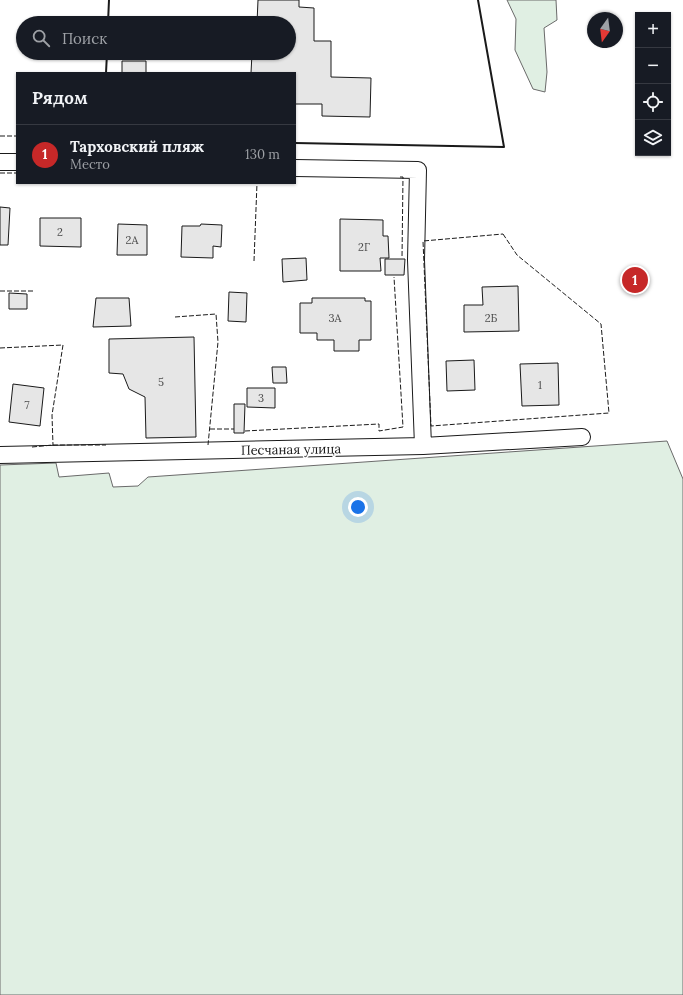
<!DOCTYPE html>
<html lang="ru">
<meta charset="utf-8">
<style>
body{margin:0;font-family:Lora,serif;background:#242831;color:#f1f3f6}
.controls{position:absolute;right:12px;top:12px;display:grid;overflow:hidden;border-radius:0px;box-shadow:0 1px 3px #0004}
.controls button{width:36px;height:36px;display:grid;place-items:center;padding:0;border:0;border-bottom:1px solid #363941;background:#171b24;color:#f1f3f6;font:20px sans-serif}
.compass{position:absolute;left:587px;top:12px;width:36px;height:36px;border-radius:50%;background:#171b24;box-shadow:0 1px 3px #0004;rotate:194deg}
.you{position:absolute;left:358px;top:507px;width:14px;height:14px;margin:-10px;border:3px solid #fff;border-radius:50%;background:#1a73e8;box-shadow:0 0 0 6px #1a73e833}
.badge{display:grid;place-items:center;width:26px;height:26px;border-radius:50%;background:#c62828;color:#fff;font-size:13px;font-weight:700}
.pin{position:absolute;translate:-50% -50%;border:2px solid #fff;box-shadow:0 1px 4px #0006}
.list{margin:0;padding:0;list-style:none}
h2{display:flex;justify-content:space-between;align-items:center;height:52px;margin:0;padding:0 16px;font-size:17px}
h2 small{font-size:13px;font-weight:400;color:#9ea1a6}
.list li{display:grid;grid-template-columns:26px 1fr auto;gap:12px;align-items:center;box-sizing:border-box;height:60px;padding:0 16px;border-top:1px solid #363941}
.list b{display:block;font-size:15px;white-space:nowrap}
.list p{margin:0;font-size:13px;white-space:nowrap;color:#9ea1a6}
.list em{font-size:13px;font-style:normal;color:#9ea1a6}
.icon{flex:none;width:22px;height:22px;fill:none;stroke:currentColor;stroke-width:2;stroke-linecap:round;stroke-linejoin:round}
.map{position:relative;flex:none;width:683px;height:995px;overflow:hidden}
.search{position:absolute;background:#171b24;box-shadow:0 1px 3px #0004;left:16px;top:16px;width:280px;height:44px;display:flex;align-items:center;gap:10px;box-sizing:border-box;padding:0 14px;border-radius:22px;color:#9ea1a6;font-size:15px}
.panel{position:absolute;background:#171b24;box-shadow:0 1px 3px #0004;left:16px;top:72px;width:280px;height:112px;border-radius:0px}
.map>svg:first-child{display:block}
</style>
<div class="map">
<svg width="683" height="995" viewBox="0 0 683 995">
<rect width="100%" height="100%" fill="#fff"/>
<!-- green -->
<path fill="#e0efe3" stroke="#6a6a6a" d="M507,0H556L557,20L544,28L547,72L545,92L533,89L515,50L516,19Z
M667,441L683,479V995H0V465L56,463L59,477L109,473L113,487L138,486L148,477Z"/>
<!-- building -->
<path fill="#e6e6e6" stroke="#1a1a1a" d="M258,0H299V7L314,8V41H331V77L371,78L370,117L322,116V104H295V73H251L252,53H289V23H257Z
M122,61H146V73H122Z
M0,207L10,208L8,245H0Z
M40,218H81V247L40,246Z
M340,219L383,220V236H388L389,258H380L381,271H340Z
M118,224L147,225V255H117Z
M201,224L222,225L221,247L213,246V258L181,257L182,226H200Z
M306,258L307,280L283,282L282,259Z
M385,259H405L404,275H385Z
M518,286L519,331L464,332V305H483L482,287Z
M229,292L247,293L246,322L228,321Z
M9,293L27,294V309H9Z
M96,298H129L131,326L93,327Z
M312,298H365V301H371V340H359V351H334V340H317V333H300V303H312Z
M194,337L196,437L146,438L145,397L129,389L123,374L109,373V339Z
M474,360L475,390L447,391L446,361Z
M558,363L559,405L522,406L520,364Z
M272,367H286L287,383H273Z
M13,384L44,388L40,426L9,422Z
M247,388H275V408L247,407Z
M234,404H245L244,433H234Z"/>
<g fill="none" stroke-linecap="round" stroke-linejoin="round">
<defs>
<path id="minor" d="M0,162H17
M295,168L418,170L416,260L423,446
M0,455L423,446L582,437"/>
</defs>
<!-- minor casing -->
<use href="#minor" stroke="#1a1a1a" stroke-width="18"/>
<!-- minor -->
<use href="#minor" stroke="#fff" stroke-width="16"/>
<!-- fence -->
<path stroke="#1a1a1a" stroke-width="1" stroke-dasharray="5 2" stroke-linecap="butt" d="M0,136H17
M0,173H17
M400,177H403L402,258
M503,234L517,255L601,324L609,413L431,426L423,241Z
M254,261L257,183
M0,291H34
M175,317L216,314L218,342L208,445
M0,348L63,345L52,415L53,445
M210,429H234
M245,431L379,424V431L403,427L394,277
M32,447L53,445H106"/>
<!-- wall -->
<path stroke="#1a1a1a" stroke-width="2" d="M108,23L109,0
M106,73L107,53
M295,143L504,147L478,0"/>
</g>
<g text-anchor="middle" stroke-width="3" stroke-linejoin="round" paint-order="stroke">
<!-- number labels -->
<g font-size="11" fill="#4d4d4d">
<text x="60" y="236">2</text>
<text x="132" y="244">2А</text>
<text x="364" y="251">2Г</text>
<text x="335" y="322">3А</text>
<text x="491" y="322">2Б</text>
<text x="161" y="386">5</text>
<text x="540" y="389">1</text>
<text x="261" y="402">3</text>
<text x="27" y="409">7</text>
</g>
<!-- street labels -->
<g font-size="13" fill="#1a1a1a" stroke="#fff">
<text transform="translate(291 449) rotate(-1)" y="5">Песчаная улица</text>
</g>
</g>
</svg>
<div class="controls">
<button>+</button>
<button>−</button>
<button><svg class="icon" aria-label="locate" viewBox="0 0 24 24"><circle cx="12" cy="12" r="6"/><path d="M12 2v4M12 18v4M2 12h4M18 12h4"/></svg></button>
<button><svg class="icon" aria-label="layers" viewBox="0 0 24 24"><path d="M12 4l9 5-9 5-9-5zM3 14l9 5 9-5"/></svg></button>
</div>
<svg class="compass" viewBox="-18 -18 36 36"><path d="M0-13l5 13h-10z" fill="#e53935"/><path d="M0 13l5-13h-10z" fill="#9ea1a6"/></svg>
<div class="you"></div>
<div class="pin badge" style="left:635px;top:280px">1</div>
<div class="search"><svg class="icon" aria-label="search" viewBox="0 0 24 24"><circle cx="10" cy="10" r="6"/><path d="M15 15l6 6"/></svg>Поиск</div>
<section class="panel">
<h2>Рядом<small></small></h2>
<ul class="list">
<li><span class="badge">1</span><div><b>Тарховский пляж</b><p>Место</p></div><em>130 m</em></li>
</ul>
</section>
</div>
